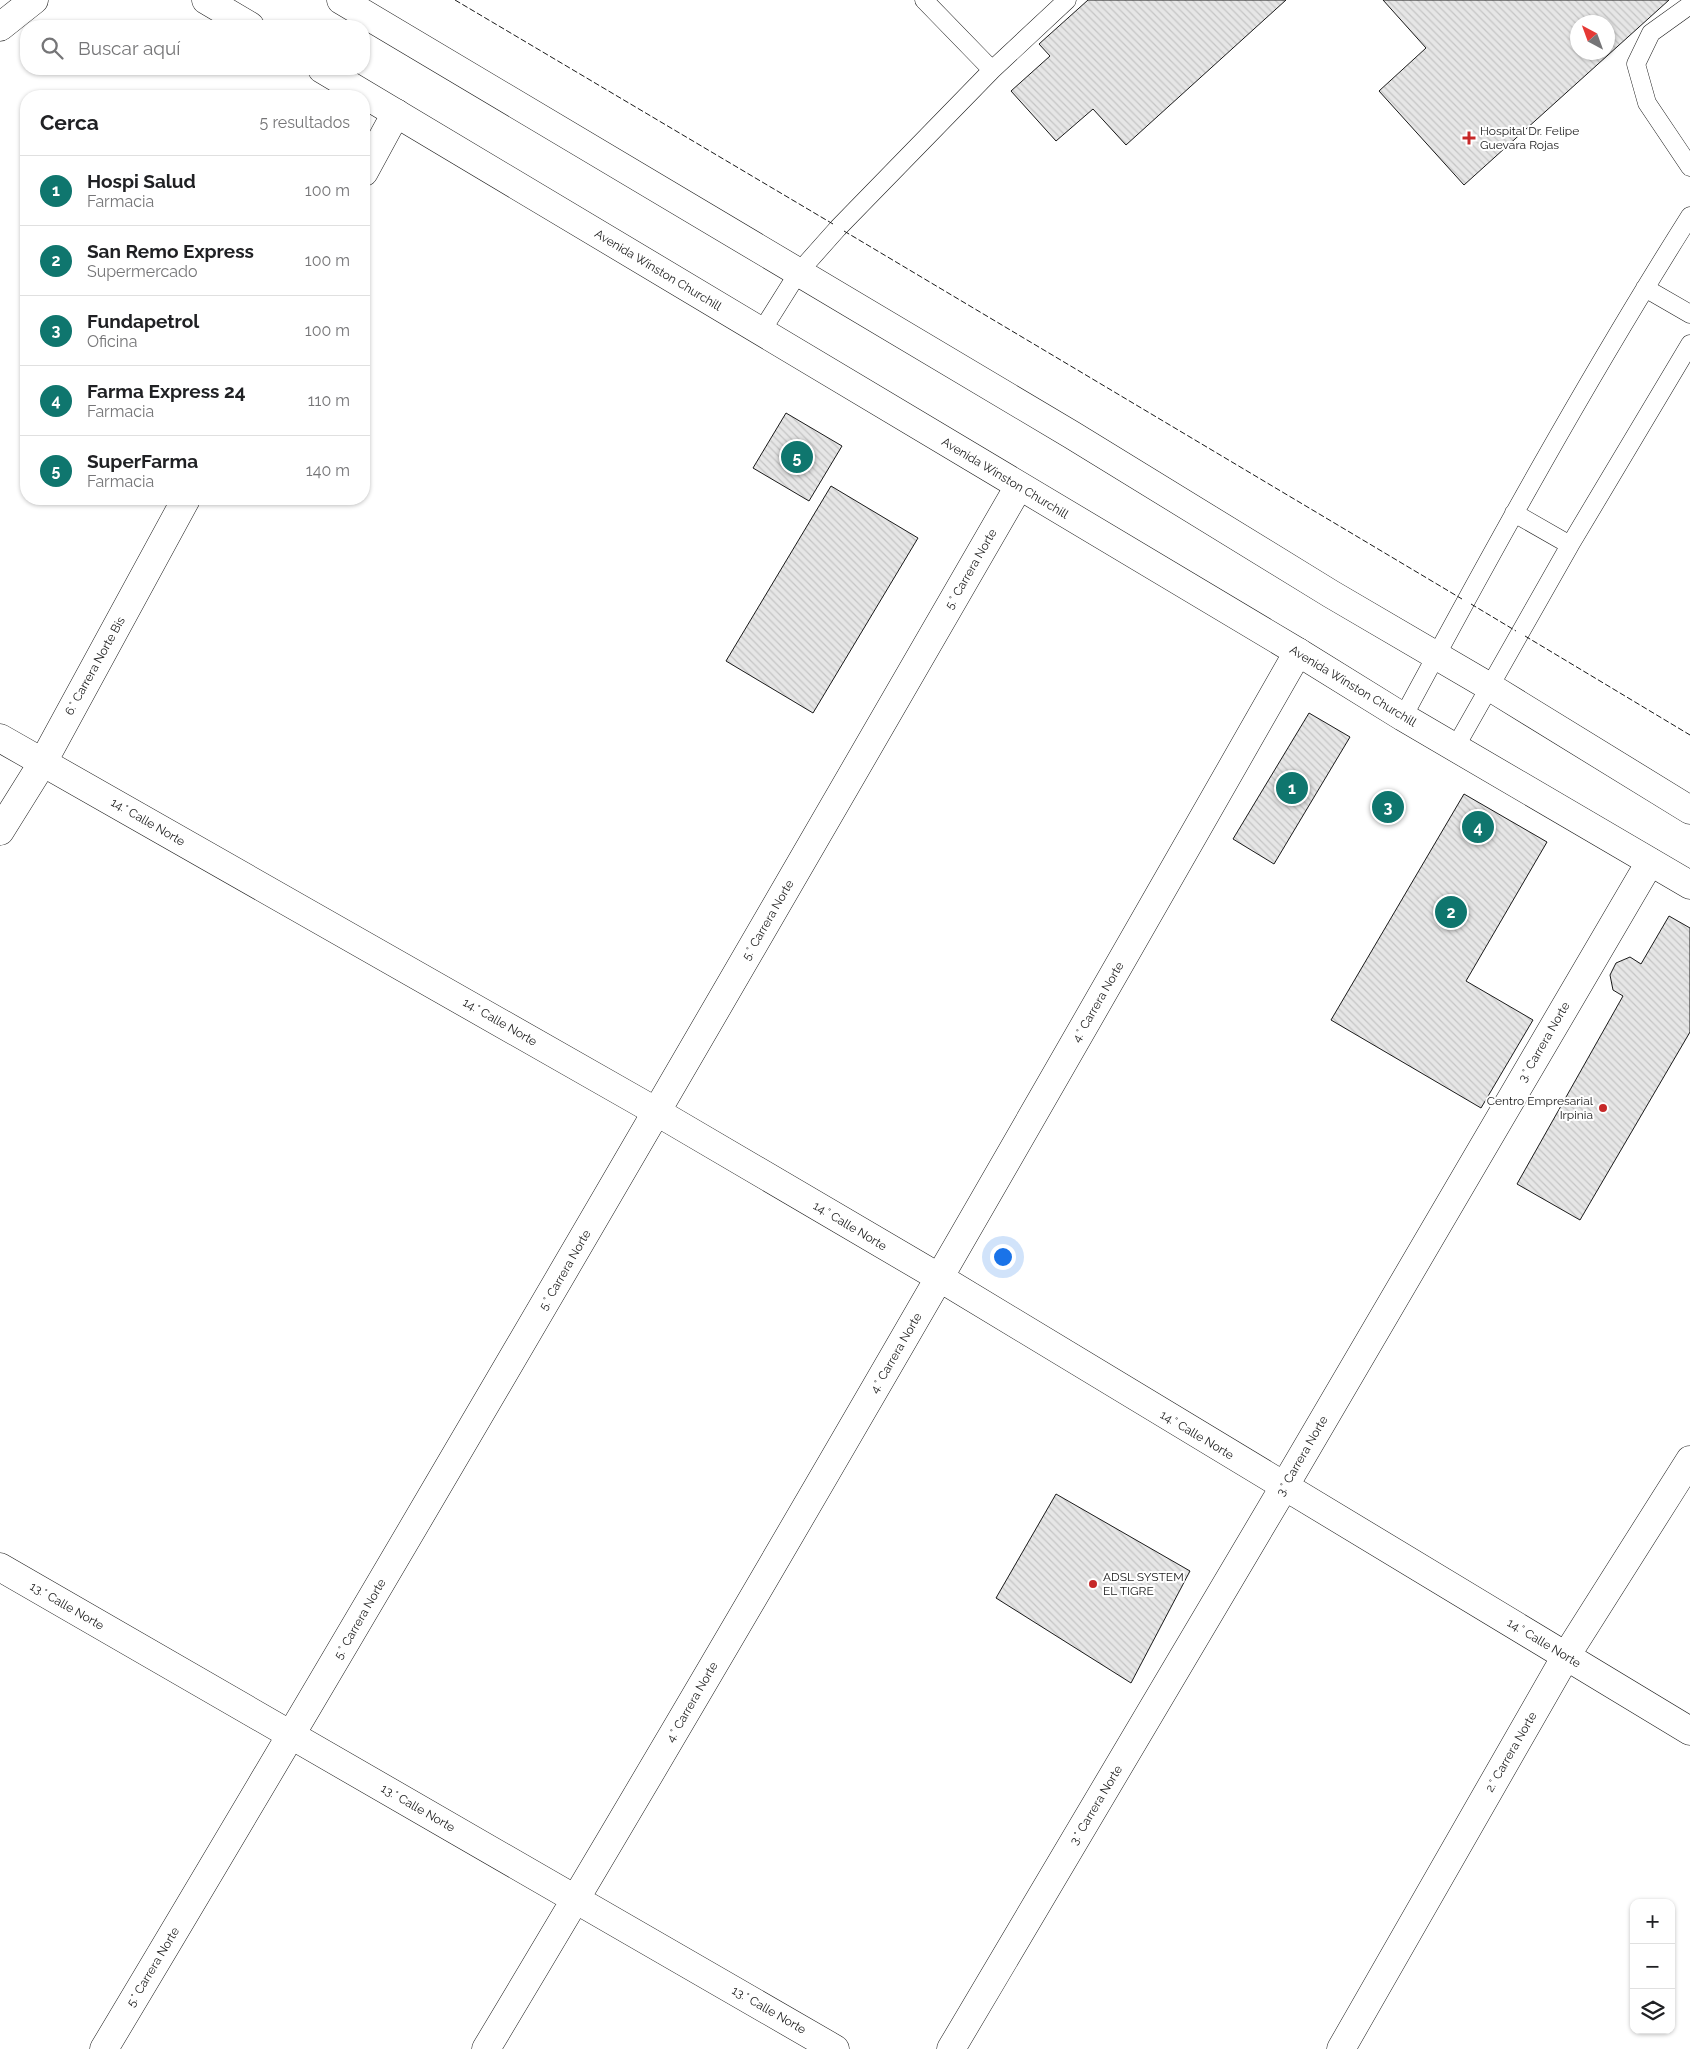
<!DOCTYPE html>
<html lang="es">
<meta charset="utf-8">
<style>
body{margin:0;font-family:Raleway,sans-serif;background:#f2f2f2;color:#202124}
.controls{position:absolute;right:15px;bottom:15px;display:grid;overflow:hidden;border-radius:10px;box-shadow:0 1px 4px #0004}
.controls button{width:45px;height:45px;display:grid;place-items:center;padding:0;border:0;border-bottom:1px solid #e0e0e0;background:#fff;color:#202124;font:25px sans-serif}
.compass{position:absolute;left:1570px;top:15px;width:45px;height:45px;border-radius:50%;background:#fff;box-shadow:0 1px 4px #0004;rotate:319deg}
.you{position:absolute;left:1002px;top:1256px;width:18px;height:18px;margin:-12px;border:4px solid #fff;border-radius:50%;background:#1a73e8;box-shadow:0 0 0 8px #1a73e833}
.badge{display:grid;place-items:center;width:32px;height:32px;border-radius:50%;background:#0f766e;color:#fff;font-size:16px;font-weight:700}
.pin{position:absolute;translate:-50% -50%;border:2px solid #fff;box-shadow:0 1px 5px #0006}
.list{margin:0;padding:0;list-style:none}
h2{display:flex;justify-content:space-between;align-items:center;height:65px;margin:0;padding:0 20px;font-size:21px}
h2 small{font-size:16px;font-weight:400;color:#757577}
.list li{display:grid;grid-template-columns:32px 1fr auto;gap:15px;align-items:center;box-sizing:border-box;height:70px;padding:0 20px;border-top:1px solid #e0e0e0}
.list b{display:block;font-size:19px;white-space:nowrap}
.list p{margin:0;font-size:16px;white-space:nowrap;color:#757577}
.list em{font-size:16px;font-style:normal;color:#757577}
.icon{flex:none;width:28px;height:28px;fill:none;stroke:currentColor;stroke-width:2;stroke-linecap:round;stroke-linejoin:round}
.map{position:relative;flex:none;width:1690px;height:2049px;overflow:hidden}
.search{position:absolute;background:#fff;box-shadow:0 1px 4px #0004;left:20px;top:20px;width:350px;height:55px;display:flex;align-items:center;gap:12px;box-sizing:border-box;padding:0 18px;border-radius:20px;color:#757577;font-size:19px}
.panel{position:absolute;background:#fff;box-shadow:0 1px 4px #0004;left:20px;top:90px;width:350px;height:415px;border-radius:20px}
.map>svg:first-child{display:block}
</style>
<div class="map">
<svg width="1690" height="2049" viewBox="0 0 1690 2049">
<defs>
<pattern id="building-back-hatch" width="6" height="6" patternUnits="userSpaceOnUse" patternTransform="scale(1.25)"><rect width="6" height="6" fill="#e6e6e6"/><path d="M-1 5l2 2M0 0l6 6M5-1l2 2" fill="none" stroke="#c5c5c5"/></pattern>
</defs>
<rect width="100%" height="100%" fill="#fff"/>
<!-- building -->
<path fill="url(#building-back-hatch)" stroke="#1a1a1a" fill-rule="evenodd" d="M1088,0H1286L1126,145L1093,109L1056,141L1011,91L1050,56L1039,44Z
M1383,0H1669L1464,185L1379,91L1426,48ZM1578,22H1608V52H1578Z
M786,413L842,446L809,501L753,468Z
M831,486L918,538L813,713L726,661Z
M1309,713L1350,737L1274,864L1233,839Z
M1464,794L1547,842L1466,981L1533,1020L1481,1108L1331,1020Z
M1669,916L1690,928V1032L1580,1220L1517,1184L1623,996L1613,990L1610,975L1616,963L1630,957L1641,964Z
M1056,1494L1190,1571L1131,1683L996,1598Z"/>
<g fill="none" stroke-linecap="round" stroke-linejoin="round">
<defs>
<path id="lane" d="M924,0L992,70
M1690,5L1651,33L1636,64L1647,103L1690,167
M1645,288L1690,314
M761,332L798,273L838,228L992,70L1067,0
M1514,513L1570,545
M1403,717C1494,548 1587,379 1690,216
M1456,746L1570,545L1690,344"/>
<path id="street" d="M364,172L396,113
M0,738L657,1112L940,1278L1690,1731
M0,831L43,762L186,499
M0,1567L835,2049
M104,2049C414,1531 717,1009 1019,486
M486,2049C763,1587 1031,1120 1298,652
M951,2049L1284,1487L1650,862
M1341,2049L1566,1656L1690,1460"/>
<path id="secondary" d="M206,0L250,26
M341,0L1072,435L1331,594L1490,687L1690,810
M322,69L1298,652L1403,717L1690,885"/>
<path id="primary" d="M0,27L34,0"/>
</defs>
<!-- lane casing -->
<use href="#lane" stroke="#1a1a1a" stroke-width="19"/>
<!-- street casing -->
<use href="#street" stroke="#1a1a1a" stroke-width="29"/>
<!-- secondary casing -->
<use href="#secondary" stroke="#1a1a1a" stroke-width="29"/>
<!-- primary casing -->
<use href="#primary" stroke="#1a1a1a" stroke-width="29"/>
<!-- lane -->
<use href="#lane" stroke="#fff" stroke-width="18"/>
<!-- street -->
<use href="#street" stroke="#fff" stroke-width="28"/>
<!-- secondary -->
<use href="#secondary" stroke="#fff" stroke-width="28"/>
<!-- primary -->
<use href="#primary" stroke="#fff" stroke-width="28"/>
<!-- fence -->
<path stroke="#1a1a1a" stroke-width="1" stroke-dasharray="6 2.5" stroke-linecap="butt" d="M455,0L833,224
M844,231L1462,599
M1471,604L1516,631
M1525,636L1690,735"/>
</g>
<!-- markers -->
<g fill="#c62828" stroke="#fff" stroke-width="2">
<path d="M1466.5 130.5h5v5h5v5h-5v5h-5v-5h-5v-5h5z"/>
<circle cx="1603" cy="1108" r="5"/>
<circle cx="1093" cy="1584" r="5"/>
</g>
<g text-anchor="middle" stroke-width="4" stroke-linejoin="round" paint-order="stroke">
<!-- poi labels -->
<g font-size="12" fill="#1a1a1a" stroke="#fff" text-anchor="start">
<text x="1480" y="135">Hospital Dr. Felipe<tspan x="1480" dy="14">Guevara Rojas</tspan></text>
<text x="1593" y="1105" text-anchor="end">Centro Empresarial<tspan x="1593" dy="14">Irpinia</tspan></text>
<text x="1103" y="1581">ADSL SYSTEM<tspan x="1103" dy="14">EL TIGRE</tspan></text>
</g>
<!-- street labels -->
<g font-size="12" fill="#1a1a1a" stroke="#fff">
<text transform="translate(658 270) rotate(31)" y="4">Avenida Winston Churchill</text>
<text transform="translate(1005 478) rotate(31)" y="4">Avenida Winston Churchill</text>
<text transform="translate(971 569) rotate(-60)" y="4">5.° Carrera Norte</text>
<text transform="translate(95 666) rotate(-61)" y="4">6.° Carrera Norte Bis</text>
<text transform="translate(1353 686) rotate(31)" y="4">Avenida Winston Churchill</text>
<text transform="translate(148 822) rotate(30)" y="4">14.° Calle Norte</text>
<text transform="translate(768 920) rotate(-60)" y="4">5.° Carrera Norte</text>
<text transform="translate(1098 1002) rotate(-60)" y="4">4.° Carrera Norte</text>
<text transform="translate(500 1022) rotate(30)" y="4">14.° Calle Norte</text>
<text transform="translate(1544 1042) rotate(-60)" y="4">3.° Carrera Norte</text>
<text transform="translate(850 1226) rotate(31)" y="4">14.° Calle Norte</text>
<text transform="translate(565 1270) rotate(-60)" y="4">5.° Carrera Norte</text>
<text transform="translate(896 1353) rotate(-60)" y="4">4.° Carrera Norte</text>
<text transform="translate(1197 1435) rotate(31)" y="4">14.° Calle Norte</text>
<text transform="translate(1302 1456) rotate(-60)" y="4">3.° Carrera Norte</text>
<text transform="translate(67 1606) rotate(30)" y="4">13.° Calle Norte</text>
<text transform="translate(360 1619) rotate(-60)" y="4">5.° Carrera Norte</text>
<text transform="translate(1544 1643) rotate(31)" y="4">14.° Calle Norte</text>
<text transform="translate(692 1702) rotate(-60)" y="4">4.° Carrera Norte</text>
<text transform="translate(1511 1752) rotate(-60)" y="4">2.° Carrera Norte</text>
<text transform="translate(1096 1805) rotate(-59)" y="4">3.° Carrera Norte</text>
<text transform="translate(418 1808) rotate(30)" y="4">13.° Calle Norte</text>
<text transform="translate(153 1967) rotate(-59)" y="4">5.° Carrera Norte</text>
<text transform="translate(769 2010) rotate(30)" y="4">13.° Calle Norte</text>
</g>
</g>
</svg>
<div class="controls">
<button>+</button>
<button>−</button>
<button><svg class="icon" aria-label="layers" viewBox="0 0 24 24"><path d="M12 4l9 5-9 5-9-5zM3 14l9 5 9-5"/></svg></button>
</div>
<svg class="compass" viewBox="-18 -18 36 36"><path d="M0-13l5 13h-10z" fill="#e53935"/><path d="M0 13l5-13h-10z" fill="#757577"/></svg>
<div class="you"></div>
<div class="pin badge" style="left:1292px;top:788px">1</div>
<div class="pin badge" style="left:1451px;top:912px">2</div>
<div class="pin badge" style="left:1388px;top:807px">3</div>
<div class="pin badge" style="left:1478px;top:827px">4</div>
<div class="pin badge" style="left:797px;top:457px">5</div>
<div class="search"><svg class="icon" aria-label="search" viewBox="0 0 24 24"><circle cx="10" cy="10" r="6"/><path d="M15 15l6 6"/></svg>Buscar aquí</div>
<section class="panel">
<h2>Cerca<small>5 resultados</small></h2>
<ul class="list">
<li><span class="badge">1</span><div><b>Hospi Salud</b><p>Farmacia</p></div><em>100 m</em></li>
<li><span class="badge">2</span><div><b>San Remo Express</b><p>Supermercado</p></div><em>100 m</em></li>
<li><span class="badge">3</span><div><b>Fundapetrol</b><p>Oficina</p></div><em>100 m</em></li>
<li><span class="badge">4</span><div><b>Farma Express 24</b><p>Farmacia</p></div><em>110 m</em></li>
<li><span class="badge">5</span><div><b>SuperFarma</b><p>Farmacia</p></div><em>140 m</em></li>
</ul>
</section>
</div>
